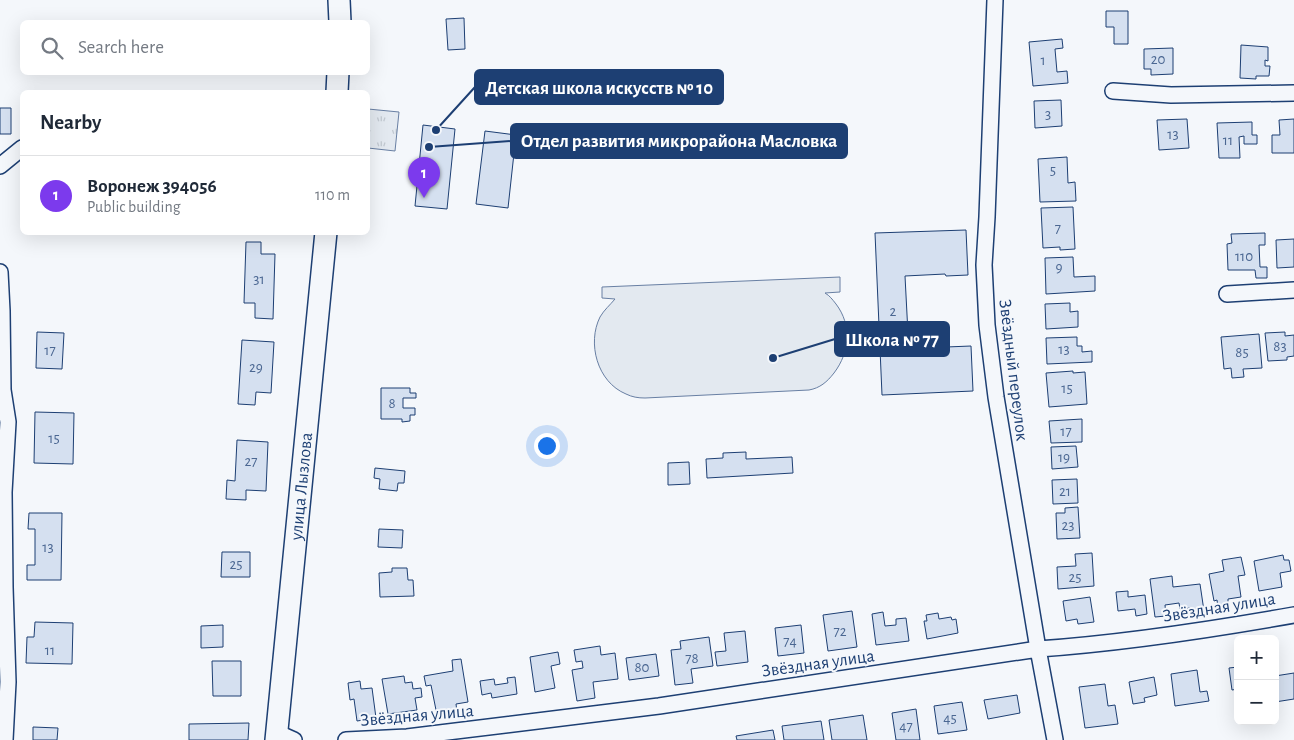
<!DOCTYPE html>
<meta charset="utf-8">
<style>
body{margin:0;font-family:"Alegreya Sans",sans-serif;background:#f6f6f7;color:#1f2937}
.controls{position:absolute;right:15px;bottom:15px;display:grid;overflow:hidden;border-radius:8px;box-shadow:0 5px 20px #0002}
.controls button{width:45px;height:45px;display:grid;place-items:center;padding:0;border:0;border-bottom:1px solid #e0e1e3;background:#fff;color:#1f2937;font:25px sans-serif}
.you{position:absolute;left:546px;top:445px;width:18px;height:18px;margin:-12px;border:4px solid #fff;border-radius:50%;background:#1a73e8;box-shadow:0 0 0 8px #1a73e833}
.badge{display:grid;place-items:center;width:32px;height:32px;border-radius:50%;background:#7c3aed;color:#fff;font-size:16px;font-weight:700}
.pin{position:absolute;translate:-50% -41px;filter:drop-shadow(0 1px 2px #0008)}
.pin::after{content:'';position:absolute;top:26px;width:18px;height:15px;background:inherit;clip-path:polygon(0 0,100% 0,50% 100%)}
.list{margin:0;padding:0;list-style:none}
h2{display:flex;justify-content:space-between;align-items:center;height:65px;margin:0;padding:0 20px;font-size:21px}
h2 small{font-size:16px;font-weight:400;color:#747a83}
.list li{display:grid;grid-template-columns:32px 1fr auto;gap:15px;align-items:center;box-sizing:border-box;height:80px;padding:0 20px;border-top:1px solid #e0e1e3}
.list b{display:block;font-size:19px;white-space:nowrap}
.list p{margin:0;font-size:16px;white-space:nowrap;color:#747a83}
.list em{font-size:16px;font-style:normal;color:#747a83}
.icon{flex:none;width:28px;height:28px;fill:none;stroke:currentColor;stroke-width:2;stroke-linecap:round;stroke-linejoin:round}
.map{position:relative;flex:none;width:1294px;height:740px;overflow:hidden}
.search{position:absolute;background:#fff;box-shadow:0 5px 20px #0002;left:20px;top:20px;width:350px;height:55px;display:flex;align-items:center;gap:12px;box-sizing:border-box;padding:0 18px;border-radius:8px;color:#747a83;font-size:19px}
.panel{position:absolute;background:#fff;box-shadow:0 5px 20px #0002;left:20px;top:90px;width:350px;height:145px;border-radius:8px}
.map>svg:first-child{display:block}
</style>
<div class="map">
<svg width="1294" height="740" viewBox="0 0 1294 740">
<defs>
<pattern id="grass-tufts" width="24" height="20" patternUnits="userSpaceOnUse" patternTransform="scale(1.25)"><rect width="24" height="20" fill="#e3e9f0"/><path d="M3 7l-1-3M5 7V3M7 7l1-3M15 17l-1-3M17 17v-4M19 17l1-3" fill="none" stroke="#c2c9d1"/></pattern>
</defs>
<rect width="100%" height="100%" fill="#f4f7fb"/>
<!-- grass -->
<path fill="url(#grass-tufts)" stroke="#687fa3" d="M368,109L399,112L395,151L368,148Z"/>
<!-- pitch -->
<path fill="#e3e9f0" stroke="#687fa3" d="M840,277V292L825,293C830,296 832,299 836,304C852,325 850,352 834,373C827,382 820,388 809,390L645,398C638,398 632,397 626,394C597,382 587,343 600,317C604,310 610,305 615,299L602,298V287Z"/>
<!-- building -->
<path fill="#d5e0f0" stroke="#1d3f73" d="M1106,11H1128V44H1114V27H1106Z
M464,18L465,49L448,50L446,19Z
M1062,39L1063,48L1055,49L1057,72L1067,71L1068,83L1033,86L1029,42Z
M1241,45L1268,47V61L1265,60V66H1270L1269,76H1256V79L1240,78Z
M1173,48V74L1151,75V69H1144V49Z
M1061,100L1062,126L1035,128L1034,101Z
M0,108H11V134H0Z
M1187,119L1189,148L1159,150L1157,120Z
M1294,119V153H1272V135H1280L1279,120Z
M1252,122V135H1257V144H1244V136L1239,137L1240,158H1219L1217,123Z
M423,125L455,129L447,209L415,206Z
M485,131L516,135L508,208L476,204Z
M1067,157L1068,183L1075,182L1076,201L1040,202L1038,159Z
M1073,207L1075,249L1060,250V247L1043,248L1041,208Z
M966,230L968,275L946,276L945,274L905,276L909,353L946,352V347L971,346L973,391L882,395L875,233Z
M1265,233V245H1259L1260,267H1267V278H1256L1255,270H1228L1227,244L1232,243L1231,234Z
M1294,239V267L1277,268L1276,240Z
M246,242H261V254H275L273,319L255,318V303H244Z
M1073,257L1074,277L1095,276V291L1046,294L1045,258Z
M1070,303V312L1078,311V327L1046,329L1045,304Z
M37,332L64,333L62,369L36,368Z
M1285,332V336L1294,335V356L1287,357V360L1268,361L1265,333Z
M1259,334L1262,368L1243,369L1244,377L1232,378L1231,368L1224,369L1221,337Z
M1077,337V346H1082V352L1092,351V362L1047,364L1046,338Z
M242,340L274,342L271,393L256,392L255,405L238,404Z
M1073,371V373L1085,372L1087,404L1049,407L1046,373Z
M381,388H410V393H416V398H403V408H415V415H410V421L402,422V419H381Z
M35,412L74,413L73,464L34,463Z
M1082,419V442L1051,443L1049,421Z
M237,440L268,442L266,491L246,490V500L226,499L227,480L235,481Z
M1076,446L1078,467L1052,469L1051,447Z
M746,452V459L792,457L793,473L707,478L706,459L723,458V453Z
M689,462L690,484L668,485V463Z
M375,468L405,471L404,483H398L397,491L379,489L380,479L374,478Z
M1077,479L1078,503L1053,504L1052,480Z
M1078,507L1080,538L1057,539L1056,513H1065V508Z
M29,513H62L61,580H27V565H35V529H28Z
M379,529L403,530L402,548L378,547Z
M222,552H250V577H221Z
M1092,553L1094,586L1058,589L1057,567L1076,566L1075,554Z
M1283,555L1284,560H1289L1291,571L1280,573L1282,587L1259,591L1254,561Z
M1241,557L1245,575L1238,576L1241,597L1228,599V605L1218,607L1217,600L1214,601L1209,574L1224,571L1222,560Z
M392,568H407L408,580H413L414,596L380,597L379,573L392,572Z
M1172,576L1173,587L1200,584L1204,611L1190,612V608L1180,609L1179,603L1165,605L1166,616L1155,617L1150,579Z
M1128,591V597L1145,595L1147,614L1136,616L1135,609L1118,611L1116,592Z
M1090,597L1094,622L1078,624L1077,619L1066,621L1063,601Z
M852,611L857,647L828,651L823,615Z
M883,612L885,626L896,625V619L906,618L909,641L876,645L872,614Z
M938,613L939,619L951,617L952,620L956,619L958,633L927,639L924,621H927L926,615Z
M35,622L73,623L72,664L26,663L27,637H34Z
M223,625V647L201,648V626Z
M801,625L804,653L778,656L775,628Z
M745,631L748,662L717,666L715,652L726,651L724,633Z
M709,637L713,666L691,669L693,683L675,685L671,650L681,649L680,641Z
M600,646L601,655L615,653L618,679L593,682L595,698L577,701L572,670L583,668L582,661L576,662L574,650Z
M558,652L560,664L551,666L555,688L535,692L530,657Z
M656,654L659,676L629,680L626,658Z
M461,659L468,702L456,704L457,712L437,715L431,685L426,686L424,676L453,671L452,660Z
M212,661H241V696H213Z
M1238,667V689L1232,690L1229,668Z
M1197,670L1200,692L1207,691L1209,701L1175,706L1171,674Z
M1294,673V699L1275,702V676Z
M404,676L405,683L412,682L413,689L421,688L422,697L415,698L417,710L388,714L382,679Z
M515,677L517,694L492,698L491,693L482,695L480,681L494,679L495,685L508,683L507,678Z
M1154,677L1157,695L1144,698L1145,702L1133,704L1129,682Z
M360,681L361,689L372,688L376,718L357,721L354,699L350,700L348,683Z
M1105,684L1108,706L1115,705L1118,724L1085,728L1079,687Z
M1017,695L1020,713L988,719L984,700Z
M962,702L967,730L938,734L934,706Z
M916,709L920,740H896L892,713Z
M863,715L867,740H832L829,720Z
M821,721L824,740H784L782,726Z
M249,723L248,740H189V724Z
M33,727L58,728L57,740H33Z
M773,730L775,740H737L736,736Z"/>
<g fill="none" stroke-linecap="round" stroke-linejoin="round">
<defs>
<path id="minor" d="M995,0L987,217L984,265L987,325L996,397L1038,649L1055,740
M1113,91L1171,95L1294,93
M0,166L22,148
M0,272L2,311L3,390L8,422L4,492L5,587L8,682L5,740
M1227,294L1294,290
M276,732L294,740
M346,740L407,737L659,706L1038,649C1124,643 1209,630 1294,615"/>
<g id="secondary">
<path d="M339,0L340,22"/>
<path d="M337,92L338,72"/>
<path id="s1" d="M276,740L326,232"/>
</g>
</defs>
<!-- minor casing -->
<use href="#minor" stroke="#1d3f73" stroke-width="18"/>
<!-- secondary casing -->
<use href="#secondary" stroke="#1d3f73" stroke-width="24"/>
<!-- minor -->
<use href="#minor" stroke="#f4f7fb" stroke-width="15"/>
<!-- secondary -->
<use href="#secondary" stroke="#f4f7fb" stroke-width="21"/>
</g>
<g text-anchor="middle" stroke-width="4" stroke-linejoin="round" paint-order="stroke">
<!-- number labels -->
<g font-size="15" fill="#4b6792">
<text x="1158" y="64">20</text>
<text x="1043" y="65">1</text>
<text x="1048" y="119">3</text>
<text x="1173" y="139">13</text>
<text x="1228" y="145">11</text>
<text x="1053" y="175">5</text>
<text x="1058" y="233">7</text>
<text x="1244" y="261">110</text>
<text x="1059" y="272">9</text>
<text x="259" y="284">31</text>
<text x="893" y="316">2</text>
<text x="1280" y="351">83</text>
<text x="1064" y="354">13</text>
<text x="50" y="355">17</text>
<text x="1242" y="357">85</text>
<text x="256" y="372">29</text>
<text x="1067" y="393">15</text>
<text x="392" y="408">8</text>
<text x="1066" y="436">17</text>
<text x="54" y="443">15</text>
<text x="1064" y="462">19</text>
<text x="251" y="466">27</text>
<text x="1065" y="496">21</text>
<text x="1068" y="530">23</text>
<text x="48" y="552">13</text>
<text x="236" y="569">25</text>
<text x="1075" y="582">25</text>
<text x="840" y="636">72</text>
<text x="790" y="646">74</text>
<text x="50" y="655">11</text>
<text x="692" y="663">78</text>
<text x="642" y="672">80</text>
<text x="950" y="723">45</text>
<text x="906" y="731">47</text>
</g>
<!-- street labels -->
<g font-size="18" fill="#1d3f73" stroke="#f4f7fb">
<text transform="translate(1014 370) rotate(83)" y="6">Звёздный переулок</text>
<text dy="6" stroke="none"><textPath href="#s1" startOffset="255">улица Лызлова</textPath></text>
<text transform="translate(1219 607) rotate(-9)" y="6">Звёздная улица</text>
<text transform="translate(818 663) rotate(-8)" y="6">Звёздная улица</text>
<text transform="translate(417 715) rotate(-5)" y="6">Звёздная улица</text>
</g>
</g>
<!-- callouts -->
<path fill="none" stroke="#1d3f73" stroke-width="2" d="M436 130L475 87M429 147L511 141M773 358L835 339"/>
<g fill="#1d3f73" stroke="#f4f7fb" stroke-width="2">
<circle cx="436" cy="130" r="5"/>
<circle cx="429" cy="147" r="5"/>
<circle cx="773" cy="358" r="5"/>
</g>
<g fill="#1d3f73" stroke="#1d3f73" stroke-width="2">
<rect x="475" y="70" width="248" height="34" rx="5"/>
<rect x="511" y="124" width="336" height="34" rx="5"/>
<rect x="835" y="322" width="114" height="34" rx="5"/>
</g>
<g font-size="19" text-anchor="middle" font-weight="bold" fill="#fff">
<text x="599" y="94">Детская школа искусств № 10</text>
<text x="679" y="147">Отдел развития микрорайона Масловка</text>
<text x="892" y="346">Школа № 77</text>
</g>
</svg>
<div class="controls">
<button>+</button>
<button>−</button>
</div>
<div class="you"></div>
<div class="pin badge" style="left:424px;top:198px">1</div>
<div class="search"><svg class="icon" aria-label="search" viewBox="0 0 24 24"><circle cx="10" cy="10" r="6"/><path d="M15 15l6 6"/></svg>Search here</div>
<section class="panel">
<h2>Nearby<small></small></h2>
<ul class="list">
<li><span class="badge">1</span><div><b>Воронеж 394056</b><p>Public building</p></div><em>110 m</em></li>
</ul>
</section>
</div>
